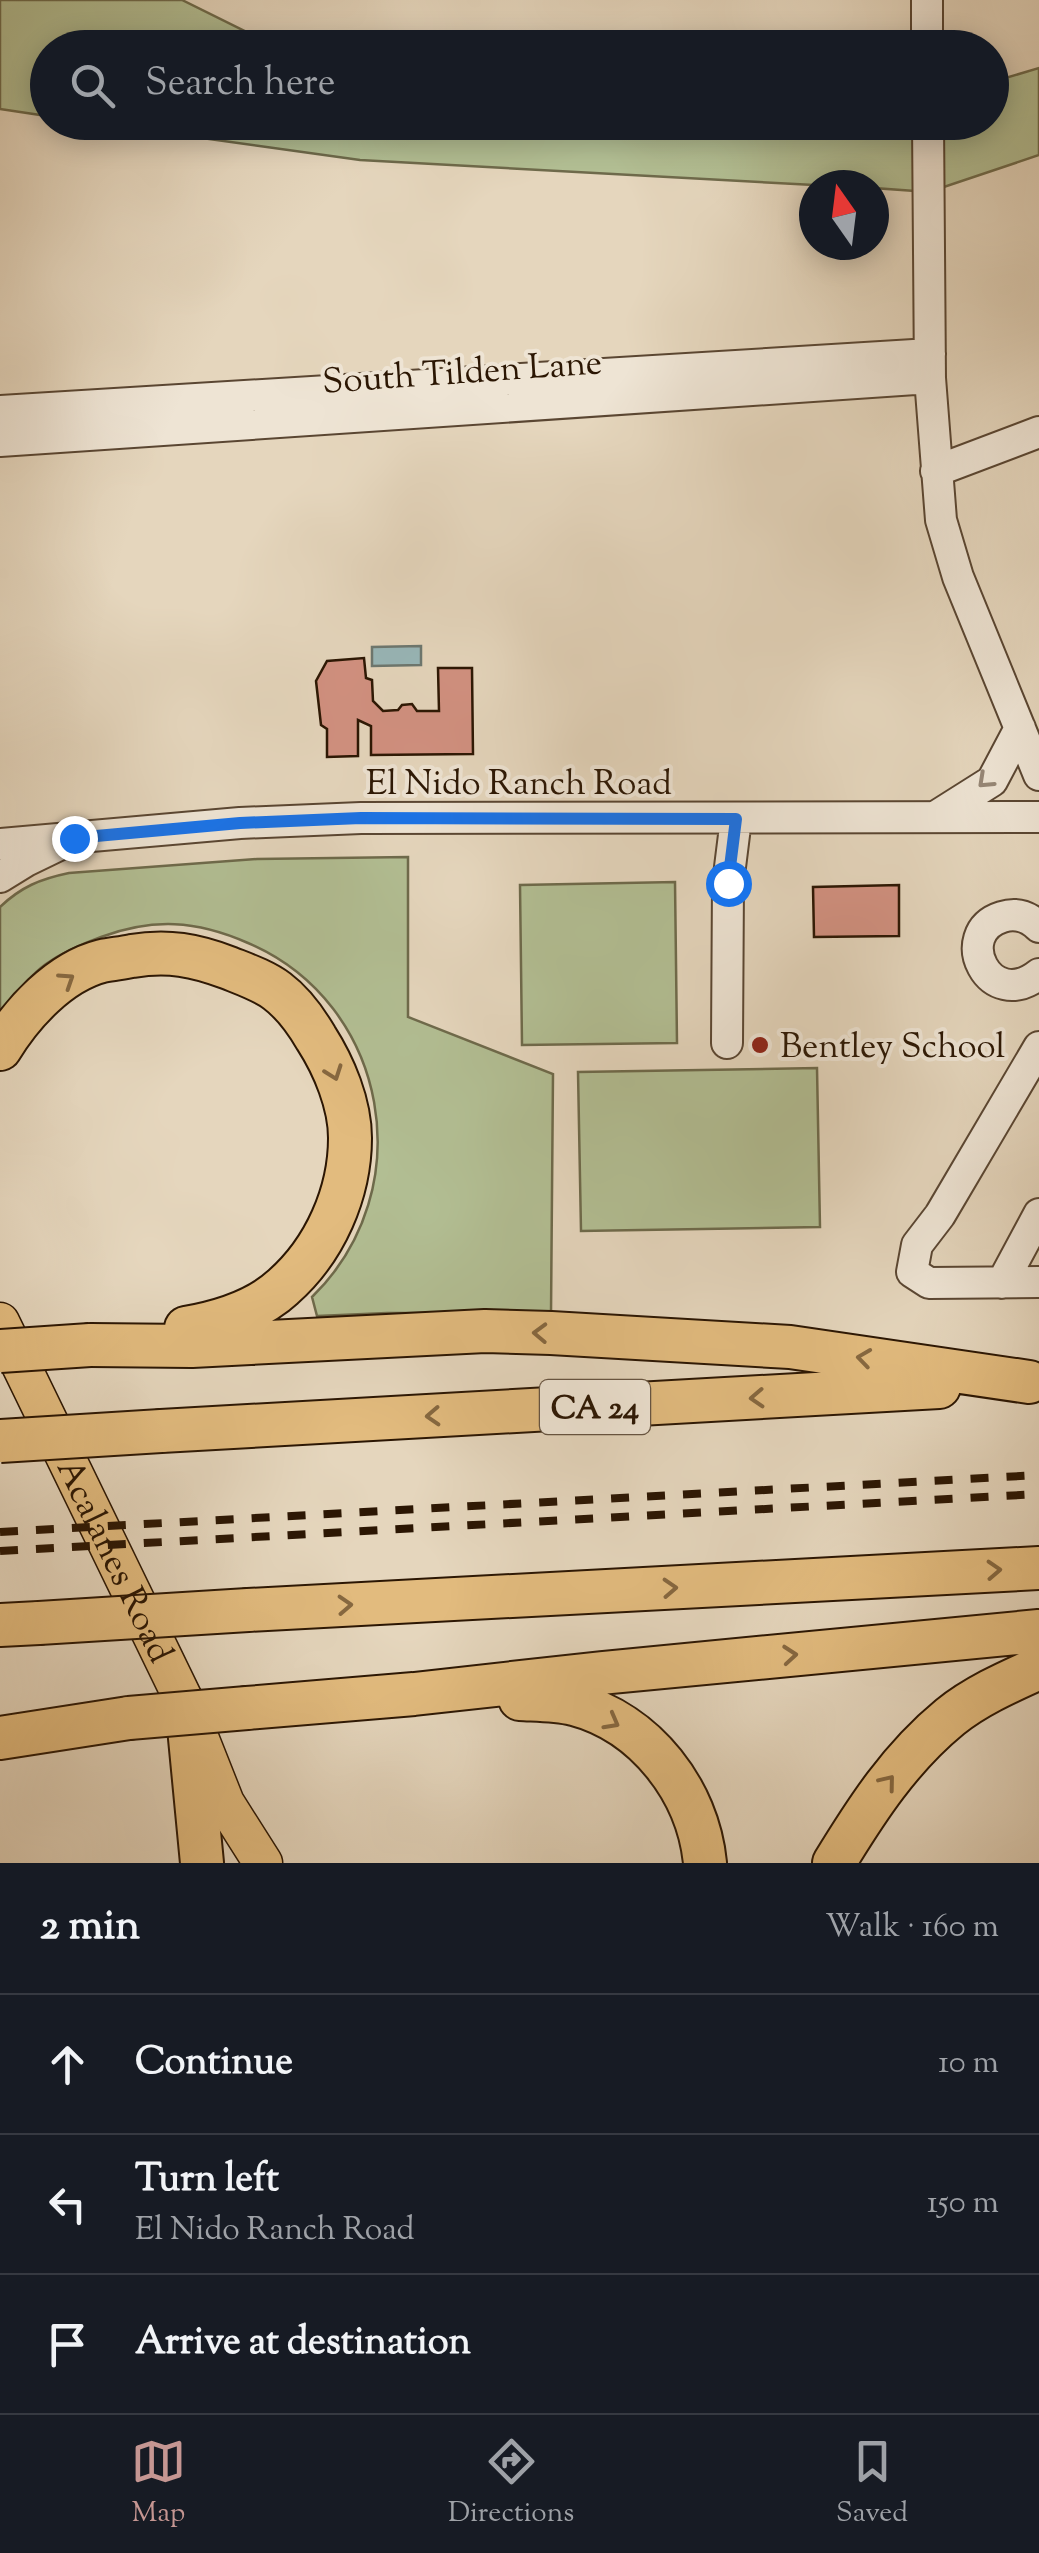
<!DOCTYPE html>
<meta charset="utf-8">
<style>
body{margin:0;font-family:"Sorts Mill Goudy",serif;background:#20242c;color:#f1f3f6}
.compass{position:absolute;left:799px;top:170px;width:90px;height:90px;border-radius:50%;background:#171b24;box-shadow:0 5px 25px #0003;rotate:346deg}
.stop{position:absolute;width:30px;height:30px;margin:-22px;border:8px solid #1a73e8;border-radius:50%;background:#fff}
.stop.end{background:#1a73e8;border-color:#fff;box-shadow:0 2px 10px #0008}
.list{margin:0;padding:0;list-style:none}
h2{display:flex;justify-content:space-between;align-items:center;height:130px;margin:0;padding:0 40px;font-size:42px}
h2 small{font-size:32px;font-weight:400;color:#9ea1a6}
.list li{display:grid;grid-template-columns:65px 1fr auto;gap:30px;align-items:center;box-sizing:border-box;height:140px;padding:0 40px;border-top:2px solid #363941}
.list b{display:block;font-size:38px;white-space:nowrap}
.list p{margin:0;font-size:32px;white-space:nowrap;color:#9ea1a6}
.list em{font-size:32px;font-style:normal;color:#9ea1a6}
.icon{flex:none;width:55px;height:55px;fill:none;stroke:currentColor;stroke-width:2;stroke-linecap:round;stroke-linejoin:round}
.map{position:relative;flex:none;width:1039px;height:1863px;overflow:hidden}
.search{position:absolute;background:#171b24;box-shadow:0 5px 25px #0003;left:30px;right:30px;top:30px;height:110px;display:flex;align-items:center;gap:25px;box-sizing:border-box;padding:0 35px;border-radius:55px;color:#9ea1a6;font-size:38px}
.sheet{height:550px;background:#171b24}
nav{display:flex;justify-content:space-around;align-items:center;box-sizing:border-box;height:140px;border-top:2px solid #363941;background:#171b24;font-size:28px;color:#9ea1a6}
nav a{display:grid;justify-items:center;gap:5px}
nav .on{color:#c59692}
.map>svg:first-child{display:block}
</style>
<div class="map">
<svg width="1039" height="1863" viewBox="0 0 1039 1863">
<rect width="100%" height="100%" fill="#e5d6bd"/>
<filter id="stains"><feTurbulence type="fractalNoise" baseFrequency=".002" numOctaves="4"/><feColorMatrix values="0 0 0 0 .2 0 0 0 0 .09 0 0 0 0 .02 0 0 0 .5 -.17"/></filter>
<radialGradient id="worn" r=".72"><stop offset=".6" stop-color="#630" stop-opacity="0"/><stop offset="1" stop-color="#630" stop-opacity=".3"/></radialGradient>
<!-- green -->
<path fill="#b2be93" stroke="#6e6a4b" stroke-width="2.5" d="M0,0H182L277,47L48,48L47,116L0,109Z
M1039,68V155L929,192L874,188V185H814L360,160L94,123L992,122V82Z
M408,857V1017L553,1074L551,1313H387L317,1316L312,1297C422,1190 389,1003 248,943C196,920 153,918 101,937C82,944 63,952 46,964C28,977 14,997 0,1014V907C21,887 40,879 69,873L257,859Z
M675,882L677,1043L522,1045L520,885Z
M817,1068L820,1227L581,1231L578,1072Z"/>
<!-- water -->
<path fill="#98b7b9" stroke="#6c7770" stroke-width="2.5" d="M421,646V665L372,666V647Z"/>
<!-- building -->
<path fill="#d29181" stroke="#2b1603" stroke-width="2.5" d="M364,658L366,678L372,680L373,701L383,711L398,710L402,705L412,704L417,711H439L438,668H472L473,754L371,755V726L358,720V756L327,757V729L321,725L316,681L327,661Z
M899,885V936L814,937L813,887Z"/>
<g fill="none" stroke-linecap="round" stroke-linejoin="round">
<defs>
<path id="minor" d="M927,0V48
M928,122L930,378L941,520L958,577L1039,775
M0,411L930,354
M0,441L930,378
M936,471L1039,432
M935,817L992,781L1020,728
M0,844L240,823L361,818L1039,817
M0,877L26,861L59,845
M1039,927C1029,917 1017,912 1002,917C951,933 989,1014 1039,974
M727,1043L728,883L736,819
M1039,1047L940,1215L917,1245L912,1272L929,1283L1039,1282
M1002,1283L1039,1214"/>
<g id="major">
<path id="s1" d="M0,1322L187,1707L225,1803L263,1863"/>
</g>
<path id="highway" d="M0,1049C22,1013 59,972 102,961C112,959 122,958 132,956C168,950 195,955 229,968C244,974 264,981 277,991C293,1003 306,1021 316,1038C334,1066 350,1104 350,1138C350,1193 325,1250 283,1287C257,1311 220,1322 186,1328
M90,1345L192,1346L485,1331L551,1333L790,1347L1029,1382
M161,1431L939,1387
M248,1610L1039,1568
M0,1625L39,1623
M520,1699C537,1700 557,1700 574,1704C646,1723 698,1791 705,1863
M187,1707L202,1863
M247,1708L414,1694L602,1673L1039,1631
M0,1738L129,1718
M834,1863C867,1809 900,1758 950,1717C976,1696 1008,1682 1039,1668"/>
</defs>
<!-- minor casing -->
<use href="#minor" stroke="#5a4632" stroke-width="34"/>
<!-- major casing -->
<use href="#major" stroke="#2b1603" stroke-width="41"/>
<!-- highway casing -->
<use href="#highway" stroke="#2b1603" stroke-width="46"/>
<!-- minor -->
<use href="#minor" stroke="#eee4d4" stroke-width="30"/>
<!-- major -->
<use href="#major" stroke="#e2bb7e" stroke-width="38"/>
<!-- highway -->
<use href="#highway" stroke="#e2bb7e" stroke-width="42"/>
<!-- rail -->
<path stroke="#2b1603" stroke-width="8" stroke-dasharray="18 18" stroke-linecap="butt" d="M0,1532L1039,1475
M0,1551L1039,1494"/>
<defs>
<path id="highway-bridge" d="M0,1351L90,1345
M0,1441L161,1431
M39,1623L248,1610
M129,1718L247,1708"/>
</defs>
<!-- highway-bridge casing -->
<use href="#highway-bridge" stroke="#2b1603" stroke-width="46" stroke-linecap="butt"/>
<!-- highway-bridge -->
<use href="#highway-bridge" stroke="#e2bb7e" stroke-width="42"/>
</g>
<!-- one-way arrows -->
<defs><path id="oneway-chevron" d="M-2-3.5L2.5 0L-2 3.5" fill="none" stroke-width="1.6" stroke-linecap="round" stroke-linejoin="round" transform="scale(2.5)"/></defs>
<use stroke="#968776" href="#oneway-chevron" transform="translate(985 781) rotate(137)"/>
<g stroke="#866840">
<use href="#oneway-chevron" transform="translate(67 980) rotate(-33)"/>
<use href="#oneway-chevron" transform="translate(334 1073) rotate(70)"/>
<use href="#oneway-chevron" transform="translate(540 1333) rotate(-178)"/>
<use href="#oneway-chevron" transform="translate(864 1358) rotate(-172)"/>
<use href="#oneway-chevron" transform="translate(757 1398) rotate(177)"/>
<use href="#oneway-chevron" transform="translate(433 1416) rotate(177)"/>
<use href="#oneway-chevron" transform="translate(994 1570) rotate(-3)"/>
<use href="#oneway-chevron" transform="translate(670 1588) rotate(-3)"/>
<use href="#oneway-chevron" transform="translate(345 1605) rotate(-3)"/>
<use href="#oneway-chevron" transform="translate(790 1655) rotate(-5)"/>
<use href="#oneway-chevron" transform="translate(612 1722) rotate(29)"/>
<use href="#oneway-chevron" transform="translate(888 1782) rotate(-51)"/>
</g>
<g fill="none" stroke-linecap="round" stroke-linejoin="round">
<!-- route -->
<path stroke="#1a73e8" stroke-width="12" d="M74,838L240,823L361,818L736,819L728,883"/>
</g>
<!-- markers -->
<circle fill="#8f2418" stroke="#eee4d4" stroke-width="4" cx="760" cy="1045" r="10"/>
<g text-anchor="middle" stroke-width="8" stroke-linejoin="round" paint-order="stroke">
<!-- shield labels -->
<rect fill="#eee4d4" stroke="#665442" stroke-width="2.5" x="540" y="1380" width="110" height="54" rx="8"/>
<g font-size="32" font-weight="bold" fill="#2b1603">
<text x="595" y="1418">CA 24</text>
</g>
<!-- street labels -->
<g font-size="35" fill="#2b1603" stroke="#eee4d4">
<text transform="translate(462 371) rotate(-4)" y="12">South Tilden Lane</text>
<text x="519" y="794">El Nido Ranch Road</text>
<text dy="12" stroke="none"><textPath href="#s1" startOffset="265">Acalanes Road</textPath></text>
</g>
<!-- poi labels -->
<g font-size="35" fill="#2b1603" stroke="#eee4d4" text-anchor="start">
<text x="780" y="1057">Bentley School</text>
</g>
</g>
<rect width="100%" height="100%" filter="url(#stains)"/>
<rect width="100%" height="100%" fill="url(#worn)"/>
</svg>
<svg class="compass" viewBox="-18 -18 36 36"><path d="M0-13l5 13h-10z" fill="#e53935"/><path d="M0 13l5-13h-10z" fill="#9ea1a6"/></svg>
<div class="stop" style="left:728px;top:883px"></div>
<div class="stop end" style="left:74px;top:838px"></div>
<div class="search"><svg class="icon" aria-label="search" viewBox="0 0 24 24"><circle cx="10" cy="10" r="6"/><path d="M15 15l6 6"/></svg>Search here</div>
</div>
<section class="sheet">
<h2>2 min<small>Walk · 160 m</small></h2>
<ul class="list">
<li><svg class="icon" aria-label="ahead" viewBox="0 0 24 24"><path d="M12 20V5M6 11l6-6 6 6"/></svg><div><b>Continue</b></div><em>10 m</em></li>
<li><svg class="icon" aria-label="left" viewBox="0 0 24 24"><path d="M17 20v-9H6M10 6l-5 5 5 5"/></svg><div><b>Turn left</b><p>El Nido Ranch Road</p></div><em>150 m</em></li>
<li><svg class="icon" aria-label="arrive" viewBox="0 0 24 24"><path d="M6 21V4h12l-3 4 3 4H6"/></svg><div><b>Arrive at destination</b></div></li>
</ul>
</section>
<nav>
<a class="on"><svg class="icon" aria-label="map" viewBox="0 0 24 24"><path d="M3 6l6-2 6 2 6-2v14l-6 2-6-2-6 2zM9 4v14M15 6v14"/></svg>Map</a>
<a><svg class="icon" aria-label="directions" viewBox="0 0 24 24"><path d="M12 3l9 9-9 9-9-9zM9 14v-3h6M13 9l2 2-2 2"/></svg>Directions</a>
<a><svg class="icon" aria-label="saved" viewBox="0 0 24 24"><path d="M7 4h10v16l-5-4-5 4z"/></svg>Saved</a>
</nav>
